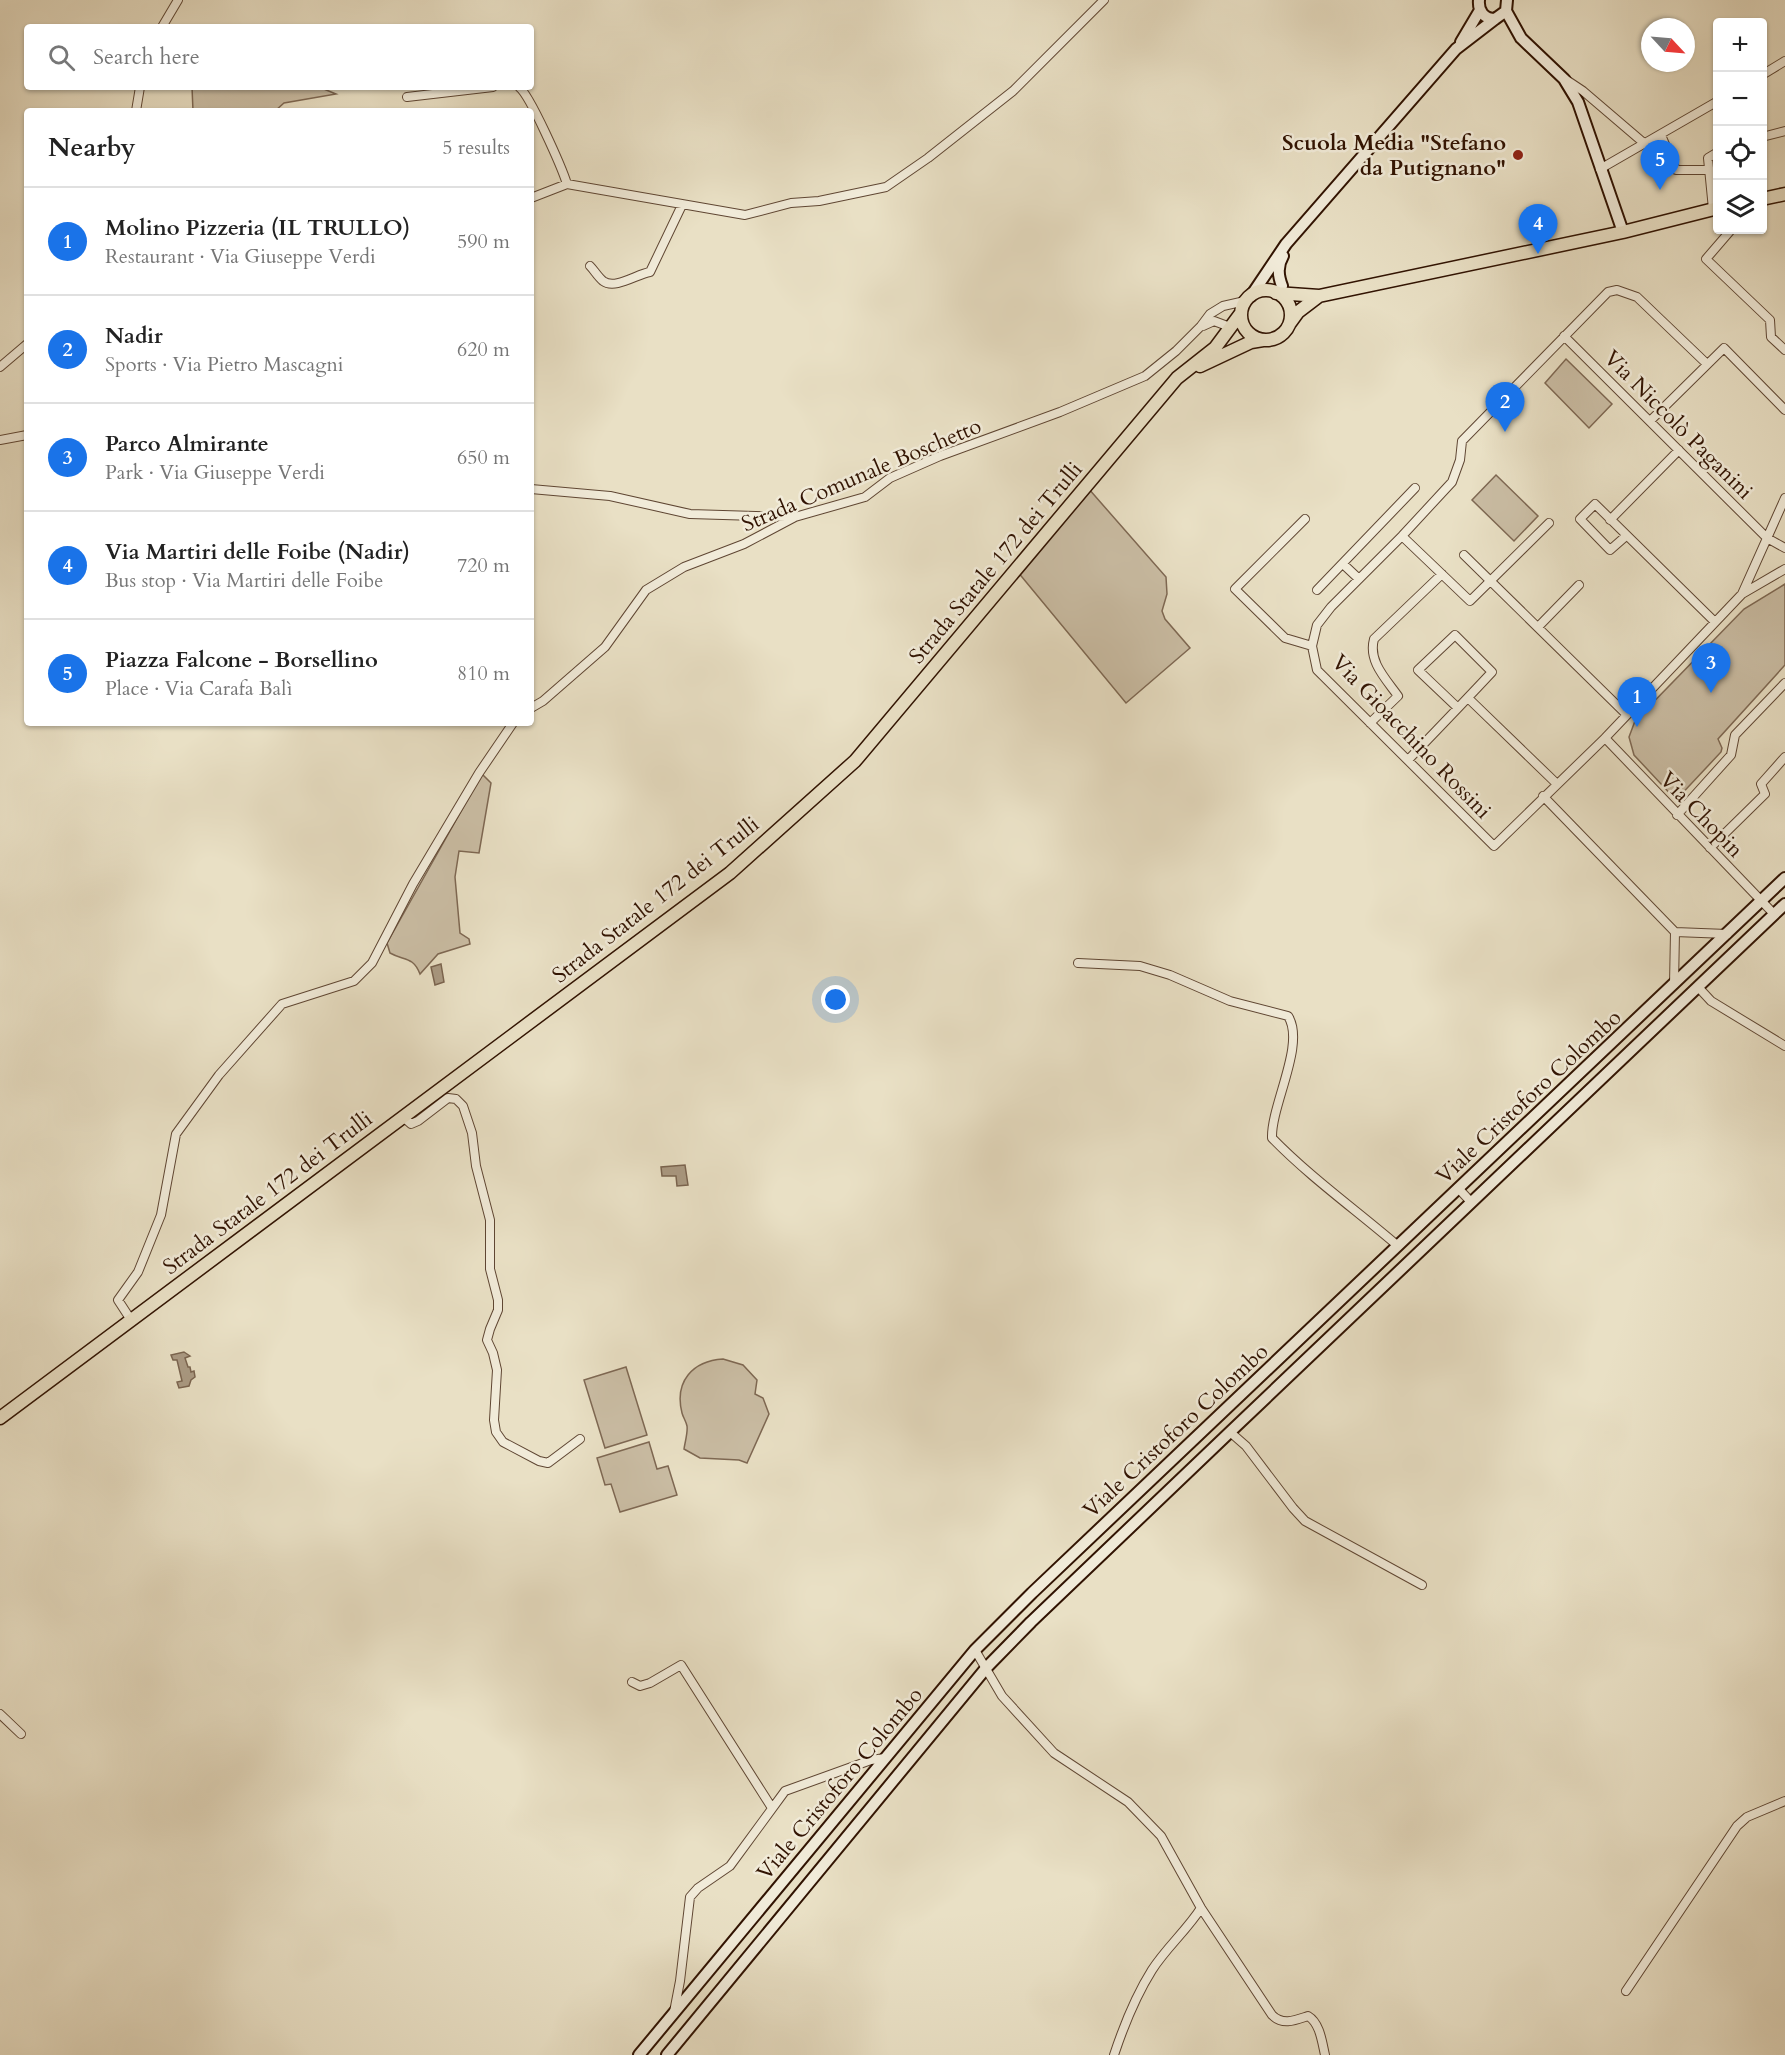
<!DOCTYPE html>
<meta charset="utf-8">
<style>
body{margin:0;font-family:Cardo,serif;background:#f2f2f2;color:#222}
.controls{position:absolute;right:18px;top:18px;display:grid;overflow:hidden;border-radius:6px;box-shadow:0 2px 4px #0004}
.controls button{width:54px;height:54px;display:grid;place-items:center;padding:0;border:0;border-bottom:2px solid #e0e0e0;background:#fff;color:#222;font:30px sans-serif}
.compass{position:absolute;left:1641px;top:18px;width:54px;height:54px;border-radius:50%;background:#fff;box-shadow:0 2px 4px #0004;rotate:116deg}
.you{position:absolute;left:836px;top:1000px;width:21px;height:21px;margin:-15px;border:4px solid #fff;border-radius:50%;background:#1a73e8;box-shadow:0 0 0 9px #1a73e833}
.badge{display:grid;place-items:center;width:39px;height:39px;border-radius:50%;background:#1a73e8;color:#fff;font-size:20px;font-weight:700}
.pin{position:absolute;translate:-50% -50px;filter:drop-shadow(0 2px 3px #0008)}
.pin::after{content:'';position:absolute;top:32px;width:21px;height:18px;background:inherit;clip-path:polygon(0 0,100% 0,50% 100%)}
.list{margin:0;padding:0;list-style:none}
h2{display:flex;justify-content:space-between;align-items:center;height:78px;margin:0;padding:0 24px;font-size:26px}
h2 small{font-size:20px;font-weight:400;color:#767676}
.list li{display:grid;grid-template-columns:39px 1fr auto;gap:18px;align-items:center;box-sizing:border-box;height:108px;padding:0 24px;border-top:2px solid #e0e0e0}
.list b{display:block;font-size:22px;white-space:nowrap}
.list p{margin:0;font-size:20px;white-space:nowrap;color:#767676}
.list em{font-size:20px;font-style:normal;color:#767676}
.icon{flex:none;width:33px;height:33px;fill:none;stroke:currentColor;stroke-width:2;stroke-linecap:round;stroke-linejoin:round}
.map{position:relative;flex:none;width:1785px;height:2055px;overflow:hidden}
.search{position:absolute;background:#fff;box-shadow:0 2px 4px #0004;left:24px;top:24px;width:510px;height:66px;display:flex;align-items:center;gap:15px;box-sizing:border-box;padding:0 21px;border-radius:6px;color:#767676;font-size:22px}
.panel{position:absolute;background:#fff;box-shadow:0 2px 4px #0004;left:24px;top:108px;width:510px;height:618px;border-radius:6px}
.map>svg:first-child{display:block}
</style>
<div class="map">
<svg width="1785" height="2055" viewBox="0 0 1785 2055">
<rect width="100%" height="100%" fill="#e9e0c5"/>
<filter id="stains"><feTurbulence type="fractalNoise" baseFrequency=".00333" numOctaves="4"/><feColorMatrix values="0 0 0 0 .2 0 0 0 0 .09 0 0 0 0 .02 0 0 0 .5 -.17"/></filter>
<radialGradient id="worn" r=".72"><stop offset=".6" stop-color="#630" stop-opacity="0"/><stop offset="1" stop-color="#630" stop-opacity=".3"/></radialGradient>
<!-- green -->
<path fill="#cabda4" stroke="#7e6853" stroke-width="1.5" d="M192,87H319L336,94L284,103L275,111H193Z
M1566,359L1612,404L1589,428L1545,383Z
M1496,475L1538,516L1514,541L1472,500Z
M1088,488L1166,577L1167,594L1162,611L1165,619L1190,648L1126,703L1017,571Z
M1785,584V665L1718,739L1722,748L1721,752L1676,800L1634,755L1629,737L1635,721L1744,609Z
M482,774L491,783L479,853L459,851L455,877L460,933L469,939L470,944L438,954L420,974C413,956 404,961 390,953L387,943Z
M723,1359L743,1365L757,1380L755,1394L763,1398L769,1414L747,1463L739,1460L700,1458L684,1449C685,1442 688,1432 687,1426C686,1421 683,1417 682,1413C674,1381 693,1361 723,1359Z
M626,1367L647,1435L605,1448L584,1380Z
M649,1442L657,1469L668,1466L677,1495L620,1512L611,1484L605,1485L597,1458Z"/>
<!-- water -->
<path fill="#aa9a83" stroke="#7a644f" stroke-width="1.5" d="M441,964L444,982L435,985L431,967Z
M685,1165L688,1185L677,1186L676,1176H662L661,1167Z
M184,1352L190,1356L185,1358L188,1367H190L191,1372L194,1371L195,1377L191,1380L189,1386L179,1388L177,1382L182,1381L177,1360H173L171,1355Z"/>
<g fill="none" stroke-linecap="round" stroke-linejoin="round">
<defs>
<path id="minor" d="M162,27L178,0
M1762,75L1785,61
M1565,79L1583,91L1645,144
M519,87C530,95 562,168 567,184L745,215L791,203L819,201L886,187L928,158L1013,91L1104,0
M407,97L493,87
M136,111L140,87
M1661,135L1676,170H1709
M1762,137L1785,131
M1600,169L1718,101
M531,198L567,184
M1713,209L1708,158L1718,152
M1731,230L1706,259L1770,320L1771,337L1785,350
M590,266C594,270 598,277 603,281C615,290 637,274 650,272L682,205
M1203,326L1214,321L1230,327
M1564,336L1767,538L1785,548
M1707,364L1637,297L1617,290L1608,292L1462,441L1460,460L1452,482L1402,536L1331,607L1317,625L1312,646L1317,670L1494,846L1605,738L1742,594L1785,498
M0,367L27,344
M1650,421L1724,348L1785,410
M0,440L27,435
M531,489L610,496L690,514L793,517
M1305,519L1235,589L1285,638L1312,646
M1610,520L1679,450
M1402,536L1470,601L1549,523
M1626,536L1610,550L1580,519L1595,504L1715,622
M1464,555L1627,715
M1343,564L1359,579
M1317,590L1415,488
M1742,594L1785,569
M1538,627L1579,585
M1468,698L1557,784
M531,708L543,701L605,647L646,590L684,567L744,544L795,517L865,497L890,478L940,456L1060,412L1145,376L1176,351L1201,326L1210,314L1223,306L1245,301
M1370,723L1398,696C1385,678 1368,661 1374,639L1442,574
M1605,738L1774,914
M1408,760C1436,731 1464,702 1492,672L1455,635L1418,670L1458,708
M1543,796L1675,932
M1677,815L1731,755L1735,735L1785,683
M1710,848L1765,794L1761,784L1785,757
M1078,963L1140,966L1170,975L1230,1001L1288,1016C1306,1044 1271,1105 1272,1138C1310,1177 1356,1210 1398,1246
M1674,984L1675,932L1727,934
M1698,987L1711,1001L1785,1046
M403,1117L411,1124L418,1121L448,1098L456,1099L463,1106L472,1133L476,1166L490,1220V1269L498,1300V1310L490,1329L487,1340L493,1353L497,1370L494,1420L496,1432L503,1442L539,1461L548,1463L580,1439
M1458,1188L1471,1202
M131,1320L118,1300L138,1272L161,1215L176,1134L219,1075L282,1004L354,981L372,963L413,884L479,773L513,723
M1230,1432L1246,1446L1293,1508L1305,1521L1422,1585
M975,1650L1002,1696L1054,1753L1128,1802L1161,1836L1201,1908L1272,2015C1283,2026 1296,2020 1308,2016C1320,2023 1322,2042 1325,2055
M632,1682L640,1686L650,1683L681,1665L772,1808
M0,1714L21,1734
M1626,1991L1737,1826L1747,1817L1785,1801
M674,2012L680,1981L690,1897L698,1888L730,1866L785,1791L871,1760L885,1758
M1114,2055C1124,2025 1135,1997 1152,1970C1166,1948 1187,1930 1201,1908"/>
<path id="secondary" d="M1479,0C1478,11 1484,19 1495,19L1506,11L1507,0
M1506,11L1521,38L1564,79L1578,102L1623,232
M1461,42L1480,10
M1282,286C1278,275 1277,266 1283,256
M1251,296L1286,244L1456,49L1495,19
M639,2055L975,1650L1032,1593L1785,878
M667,2055L987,1667L1031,1622L1230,1432L1785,904"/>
<path id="primary" d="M1762,199L1785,194
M1241 315a25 25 0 1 1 50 0a25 25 0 1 1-50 0Z
M1276,293L1319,296L1623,232L1718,208
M1290,323L1298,312L1319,296
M1200,366L1251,342L1263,340
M0,1418L730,873L855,761L1177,378L1215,348L1241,313"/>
</defs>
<!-- minor casing -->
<use href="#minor" stroke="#5f4633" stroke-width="10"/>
<!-- secondary casing -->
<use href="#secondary" stroke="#311302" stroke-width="14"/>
<!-- primary casing -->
<use href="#primary" stroke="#311302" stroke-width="15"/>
<!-- minor -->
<use href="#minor" stroke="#f1ebd9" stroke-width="8"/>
<!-- secondary -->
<use href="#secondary" stroke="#f1ebd9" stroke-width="10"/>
<!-- primary -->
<use href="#primary" stroke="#e9e0c5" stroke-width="12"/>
</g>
<!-- markers -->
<circle fill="#8f2418" stroke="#f1ebd9" stroke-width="2" cx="1518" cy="155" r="6"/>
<g text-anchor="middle" stroke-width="5" stroke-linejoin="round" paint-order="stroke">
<!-- poi labels -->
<g font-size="22" font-weight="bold" fill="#311302" stroke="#f1ebd9" text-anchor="end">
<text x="1506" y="150">Scuola Media "Stefano<tspan x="1506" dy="25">da Putignano"</tspan></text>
</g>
<!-- street labels -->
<g font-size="22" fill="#311302" stroke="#f1ebd9">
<text transform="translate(1679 424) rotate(45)" y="8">Via Niccolò Paganini</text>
<text transform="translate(861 474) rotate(-23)" y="8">Strada Comunale Boschetto</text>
<text transform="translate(995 562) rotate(-50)" y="8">Strada Statale 172 dei Trulli</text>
<text transform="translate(1412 736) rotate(46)" y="8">Via Gioacchino Rossini</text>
<text transform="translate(1702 814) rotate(46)" y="8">Via Chopin</text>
<text transform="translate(655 899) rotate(-38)" y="8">Strada Statale 172 dei Trulli</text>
<text transform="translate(1528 1096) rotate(-43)" y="8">Viale Cristoforo Colombo</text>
<text transform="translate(267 1192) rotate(-37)" y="8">Strada Statale 172 dei Trulli</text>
<text transform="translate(1175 1430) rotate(-43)" y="8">Viale Cristoforo Colombo</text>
<text transform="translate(839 1783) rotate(-50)" y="8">Viale Cristoforo Colombo</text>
</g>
</g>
<rect width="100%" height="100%" filter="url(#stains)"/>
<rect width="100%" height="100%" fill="url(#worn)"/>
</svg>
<div class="controls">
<button>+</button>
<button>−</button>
<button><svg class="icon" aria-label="locate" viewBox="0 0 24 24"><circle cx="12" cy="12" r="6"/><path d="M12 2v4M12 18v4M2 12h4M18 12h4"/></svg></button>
<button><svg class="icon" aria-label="layers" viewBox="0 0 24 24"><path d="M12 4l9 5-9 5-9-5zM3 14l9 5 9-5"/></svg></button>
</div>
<svg class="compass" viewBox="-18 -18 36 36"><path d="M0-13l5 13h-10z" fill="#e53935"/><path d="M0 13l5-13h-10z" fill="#767676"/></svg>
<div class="you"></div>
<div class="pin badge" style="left:1637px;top:727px">1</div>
<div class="pin badge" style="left:1505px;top:432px">2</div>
<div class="pin badge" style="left:1711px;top:693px">3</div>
<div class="pin badge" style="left:1538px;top:254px">4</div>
<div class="pin badge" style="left:1660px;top:190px">5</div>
<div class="search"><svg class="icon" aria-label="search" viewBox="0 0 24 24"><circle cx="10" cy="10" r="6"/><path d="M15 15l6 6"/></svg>Search here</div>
<section class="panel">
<h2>Nearby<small>5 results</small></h2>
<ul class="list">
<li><span class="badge">1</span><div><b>Molino Pizzeria (IL TRULLO)</b><p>Restaurant · Via Giuseppe Verdi</p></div><em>590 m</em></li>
<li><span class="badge">2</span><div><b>Nadir</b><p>Sports · Via Pietro Mascagni</p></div><em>620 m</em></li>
<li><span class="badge">3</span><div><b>Parco Almirante</b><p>Park · Via Giuseppe Verdi</p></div><em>650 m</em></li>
<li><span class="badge">4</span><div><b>Via Martiri delle Foibe (Nadir)</b><p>Bus stop · Via Martiri delle Foibe</p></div><em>720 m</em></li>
<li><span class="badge">5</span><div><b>Piazza Falcone - Borsellino</b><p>Place · Via Carafa Balì</p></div><em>810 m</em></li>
</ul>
</section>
</div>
